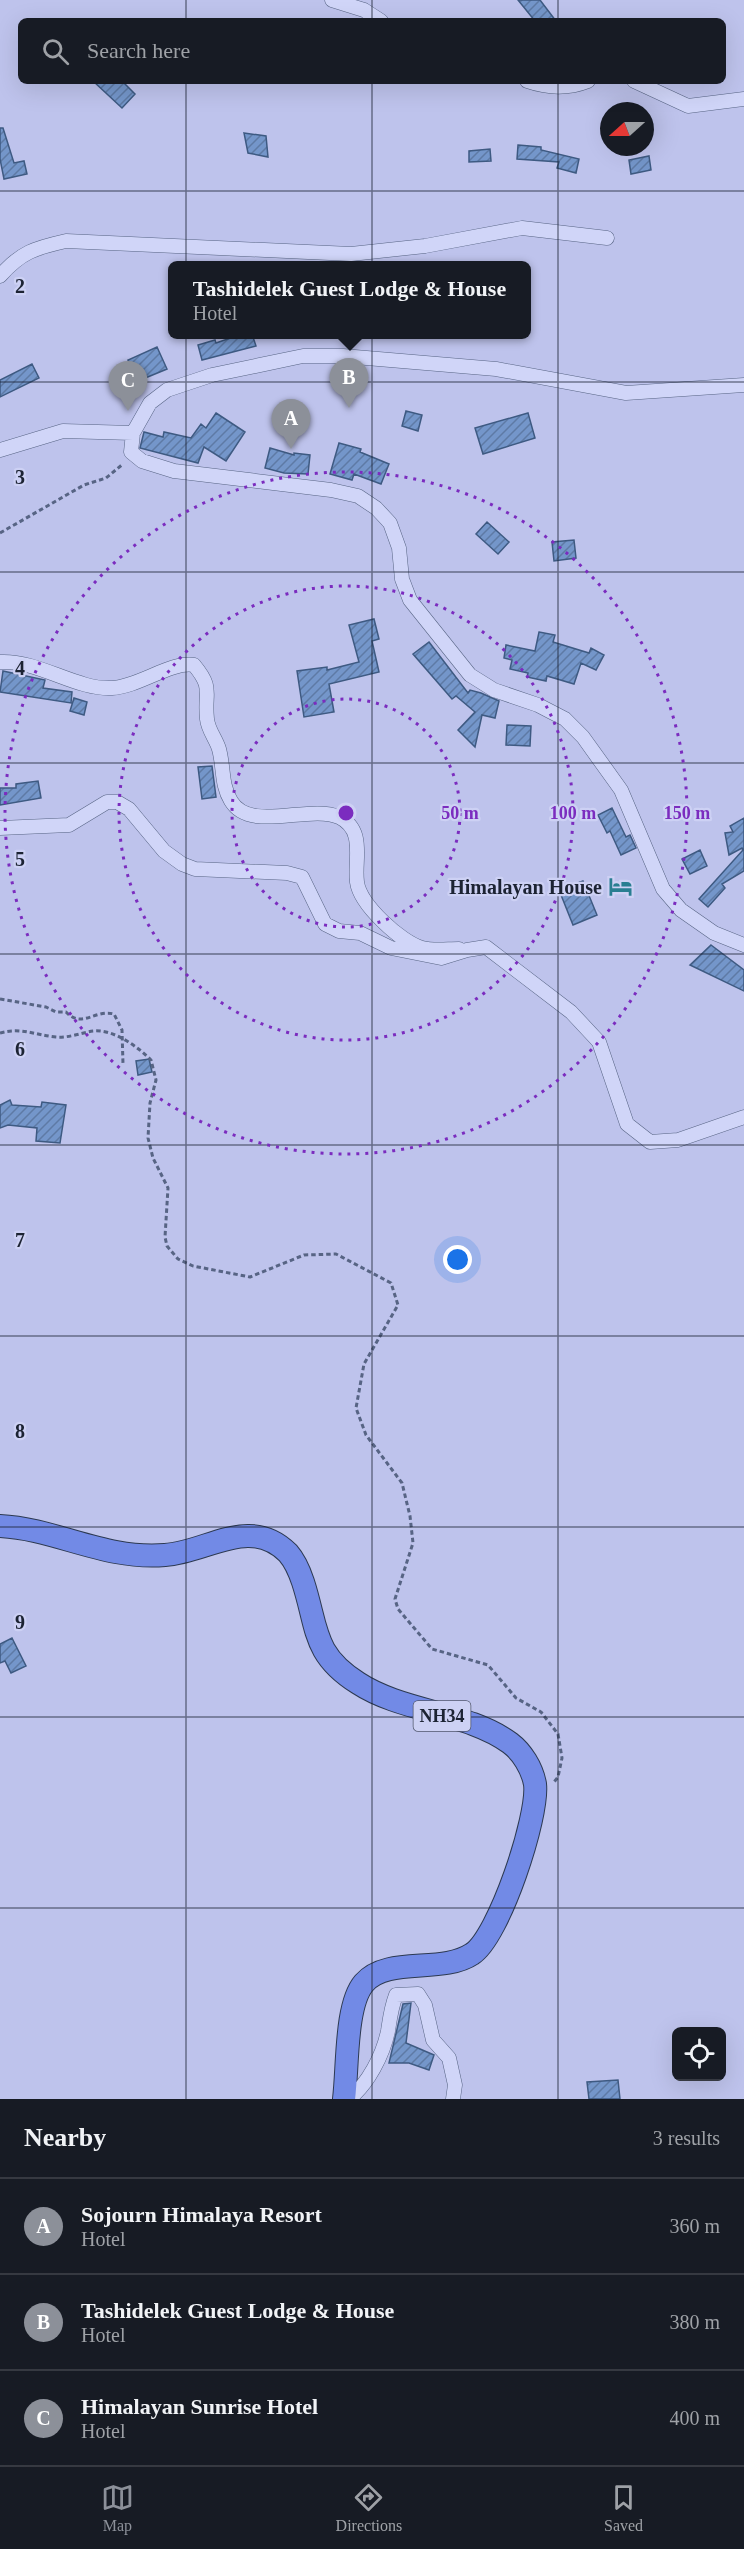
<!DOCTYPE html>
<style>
body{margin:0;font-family:Georgia,serif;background:#242831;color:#f1f3f6}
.controls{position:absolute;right:18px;bottom:18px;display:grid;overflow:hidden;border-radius:9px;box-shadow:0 6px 24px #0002}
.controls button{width:54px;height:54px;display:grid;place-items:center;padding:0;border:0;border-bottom:2px solid #363941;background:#171b24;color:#f1f3f6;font:30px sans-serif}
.compass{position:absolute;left:600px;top:102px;width:54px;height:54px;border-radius:50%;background:#171b24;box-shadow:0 6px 24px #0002;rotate:249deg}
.you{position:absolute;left:458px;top:1260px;width:21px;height:21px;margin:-15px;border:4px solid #fff;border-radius:50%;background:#1a73e8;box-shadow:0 0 0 9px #1a73e833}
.badge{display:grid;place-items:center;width:39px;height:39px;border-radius:50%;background:#8c9099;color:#fff;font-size:20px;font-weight:700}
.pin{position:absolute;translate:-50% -50px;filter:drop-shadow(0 2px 3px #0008)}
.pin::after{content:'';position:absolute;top:32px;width:21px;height:18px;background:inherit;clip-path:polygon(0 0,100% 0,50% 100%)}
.popup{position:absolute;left:168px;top:261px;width:363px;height:78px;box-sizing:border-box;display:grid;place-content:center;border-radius:9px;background:#171b24;filter:drop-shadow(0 2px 4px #0005);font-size:20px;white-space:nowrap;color:#9ea1a6}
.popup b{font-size:22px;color:#f1f3f6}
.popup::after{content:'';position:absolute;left:50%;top:100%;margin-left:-12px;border:12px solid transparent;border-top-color:#171b24}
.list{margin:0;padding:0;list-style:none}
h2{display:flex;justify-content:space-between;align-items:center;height:78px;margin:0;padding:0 24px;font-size:26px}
h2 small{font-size:20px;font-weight:400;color:#9ea1a6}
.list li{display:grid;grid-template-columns:39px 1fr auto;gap:18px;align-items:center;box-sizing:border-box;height:96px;padding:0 24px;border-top:2px solid #363941}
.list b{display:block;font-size:22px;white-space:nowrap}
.list p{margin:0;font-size:20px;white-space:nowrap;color:#9ea1a6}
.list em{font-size:20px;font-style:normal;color:#9ea1a6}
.icon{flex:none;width:33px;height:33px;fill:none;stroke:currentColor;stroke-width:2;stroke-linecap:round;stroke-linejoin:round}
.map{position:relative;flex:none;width:744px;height:2099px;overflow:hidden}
.search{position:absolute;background:#171b24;box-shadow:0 6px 24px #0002;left:18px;right:18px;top:18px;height:66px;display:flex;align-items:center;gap:15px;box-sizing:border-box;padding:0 21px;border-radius:9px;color:#9ea1a6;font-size:22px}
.sheet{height:366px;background:#171b24}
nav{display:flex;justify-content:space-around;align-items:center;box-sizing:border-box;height:84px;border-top:2px solid #363941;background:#171b24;font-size:16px;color:#9ea1a6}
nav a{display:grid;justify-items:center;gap:3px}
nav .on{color:#8c9099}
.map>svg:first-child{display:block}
</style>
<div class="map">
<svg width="744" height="2099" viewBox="0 0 744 2099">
<defs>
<pattern id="building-hatch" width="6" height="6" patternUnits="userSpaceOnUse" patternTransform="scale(1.5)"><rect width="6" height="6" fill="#7496ca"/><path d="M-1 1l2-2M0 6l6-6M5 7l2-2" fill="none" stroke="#5e7aa5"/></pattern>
</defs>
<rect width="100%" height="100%" fill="#bec3ec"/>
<!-- building -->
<path fill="url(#building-hatch)" stroke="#3e5a82" stroke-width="1.5" d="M518,0H540L556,21H535Z
M93,81H122L135,94L122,108Z
M0,128H3L14,163L24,161L27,174L4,179L0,159Z
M244,133L266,136L268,157L248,153Z
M518,145L541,147V150L579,159L576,173L557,168L559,162L517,159Z
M490,149L491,161L469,162V151Z
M649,156L651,170L631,174L629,160Z
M242,334H252L256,346L202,360L198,345L215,340L216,343Z
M157,347L167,369L138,381L128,360Z
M32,364L39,378L0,397V380Z
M406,411L422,415L418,431L402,426Z
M216,413L245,432L226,461L204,447L198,463L140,448L144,432L163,437L164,432L191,438L201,424L206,428Z
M528,413L535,438L483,454L475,428Z
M339,443L361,449L360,452L389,464L381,484L354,474L352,480L330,474Z
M270,448L294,455V453L310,455L308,474L284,473L265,468Z
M487,522L509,542L498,554L476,534Z
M574,540L576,558L554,561L552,542Z
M374,619L379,639L372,641L379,672L329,684L334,712L304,717L297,671L327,667V670L359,662L349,625Z
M539,632L555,635L553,642L589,653L591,648L604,655L596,670L581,663L574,684L547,676L546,681L527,677L528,673L510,669L512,660L504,658L506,645L535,651Z
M429,642L468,693L470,690L481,693L499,701L495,718L482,715L475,747L458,730L475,712L456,696L452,699L413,654Z
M3,671L45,680L43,688L72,692L71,703L0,692Z
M74,698L87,702L84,715L70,711Z
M507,725L531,726L530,746L506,745Z
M212,766L216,797L202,799L198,767Z
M38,781L41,798L0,805V788H16V784Z
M612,808L626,837L630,835L636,848L621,855L610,831L607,833L598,815Z
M744,818V871L722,884L725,888L708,907L699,899L743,850L742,848L729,855L725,833L733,832L730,826Z
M700,850L707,866L690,874L682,859Z
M583,881L597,915L573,925L559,890Z
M711,945L744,970V991L690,965Z
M149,1059L152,1072L138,1075L136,1061Z
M10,1100L12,1105L41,1107L42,1102L66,1105L60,1143L36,1141L37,1128L8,1125L0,1128V1105Z
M12,1638L26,1666L11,1673L5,1661L0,1663V1644Z
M411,2003L406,2043L434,2055L429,2070L409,2063H389L403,2004Z
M618,2080L620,2099H589L587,2082Z"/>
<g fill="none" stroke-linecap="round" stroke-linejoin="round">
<defs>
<path id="minor" d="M332,0L364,10L381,21
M527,81C547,88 568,89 588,81
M634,81L688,106L744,99
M0,276C21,252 35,248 66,241L351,254L425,246L522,228L607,238
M744,385L626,393L496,369L343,356H303L212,375L167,390L150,403L133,433L131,452L142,461L174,471L331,490L358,496L376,508L390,523L399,548L402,579L410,600L470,675L494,690L538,705L565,719L583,737L621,790L663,889L681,910L714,933L744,945
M0,450L63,431L133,433
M0,662C39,660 76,690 112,688C138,687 171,661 194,665C214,689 204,692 207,719C208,730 216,739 219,749C224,767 221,785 231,801C250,833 309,804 339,817C366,830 354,860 357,882C360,905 401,942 422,948C433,951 447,949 459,949
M0,828L69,825L107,802H117L129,809L164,851L182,864L195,869L287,873L302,877L325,924L339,931L360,933L391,948L441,958L467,950L486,947L571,1012L599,1042L627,1124L650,1142L678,1140L744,1117
M349,2099C368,2084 383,2055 388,2031C390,2018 391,2008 396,1995L418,1994L425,2005L433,2040L449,2058L455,2085L453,2099"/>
<path id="trunk" d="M0,1526C57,1529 104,1560 165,1555C208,1552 250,1515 288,1553C295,1561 300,1573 303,1582C318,1628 312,1654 358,1683C402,1712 468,1712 510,1743C522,1752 532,1768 535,1784C539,1816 499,1937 472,1954C442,1974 387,1956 364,1983C345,2005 348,2068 344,2099"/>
</defs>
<!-- minor casing -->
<use href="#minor" stroke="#576484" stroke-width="15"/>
<!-- trunk casing -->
<use href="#trunk" stroke="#2c3951" stroke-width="24"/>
<!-- path -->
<path stroke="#576484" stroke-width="3" stroke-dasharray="4.5 3" stroke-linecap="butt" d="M0,533L84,485L106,478L123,464
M0,999L46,1007L56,1012H66C82,1029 95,1009 114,1014L122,1030L123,1064
M0,1033C21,1027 35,1035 56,1037C69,1038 81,1033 93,1031C114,1029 138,1047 151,1060L156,1080L150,1103L148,1138L153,1158L168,1188L165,1237L167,1246L178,1259L193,1266L250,1277L304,1255L336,1254L391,1283L398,1305L364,1364L356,1408L366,1435L402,1483L410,1516L413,1543L395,1599L398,1609L432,1649L488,1665L516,1698L541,1712L558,1734L562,1758L558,1777L554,1782"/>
<!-- minor -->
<use href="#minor" stroke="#d0d5f8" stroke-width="14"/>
<!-- trunk -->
<use href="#trunk" stroke="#728ae6" stroke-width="22"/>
</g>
<!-- grid -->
<path fill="none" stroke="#1c2333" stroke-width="1.5" stroke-opacity="0.55" d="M186,0V21M372,0V21M558,0V21M186,81V2099M372,81V2099M558,81V2099M0,191H744M0,382H744M0,572H744M0,763H744M0,954H744M0,1145H744M0,1336H744M0,1527H744M0,1717H744M0,1908H744"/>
<!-- distance rings -->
<g fill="none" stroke="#7b2cbf" stroke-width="3" stroke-dasharray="3 6">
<circle cx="346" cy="813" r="114"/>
<circle cx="346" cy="813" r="227"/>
<circle cx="346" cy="813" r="341"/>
</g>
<!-- icons -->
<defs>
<symbol id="hotel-bare" viewBox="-9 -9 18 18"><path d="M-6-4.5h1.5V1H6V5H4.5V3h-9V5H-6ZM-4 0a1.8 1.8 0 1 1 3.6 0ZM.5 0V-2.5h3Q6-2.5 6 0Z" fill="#297e91" stroke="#cdd1f4" stroke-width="2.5" paint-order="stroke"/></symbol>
</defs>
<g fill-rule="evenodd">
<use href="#hotel-bare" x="604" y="870" width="33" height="33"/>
</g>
<g text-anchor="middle" stroke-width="4.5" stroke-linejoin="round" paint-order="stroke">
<!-- shield labels -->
<rect fill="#cdd1f4" stroke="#51576d" stroke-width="1.5" x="413.5" y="1701" width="57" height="30" rx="4.5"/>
<g font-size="18" font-weight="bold" fill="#1c2333">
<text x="442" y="1722">NH34</text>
</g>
<!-- poi labels -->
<g font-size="20" font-weight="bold" fill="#1c2333" stroke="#cdd1f4" text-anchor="end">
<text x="602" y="894">Himalayan House</text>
</g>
</g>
<g font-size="20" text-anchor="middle" font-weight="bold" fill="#1c2333" stroke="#cdd1f4" stroke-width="4.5" stroke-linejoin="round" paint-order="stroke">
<text x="20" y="293">2</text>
<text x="20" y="484">3</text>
<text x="20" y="675">4</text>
<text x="20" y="866">5</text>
<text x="20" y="1056">6</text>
<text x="20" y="1247">7</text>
<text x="20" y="1438">8</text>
<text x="20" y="1629">9</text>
</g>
<circle cx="346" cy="813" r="9" fill="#7b2cbf" stroke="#cdd1f4" stroke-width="3"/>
<g font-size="18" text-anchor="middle" font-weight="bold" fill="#7b2cbf" stroke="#cdd1f4" stroke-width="4.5" stroke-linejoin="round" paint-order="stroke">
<text x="460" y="819">50 m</text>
<text x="573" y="819">100 m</text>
<text x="687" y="819">150 m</text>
</g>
</svg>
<div class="controls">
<button><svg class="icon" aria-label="locate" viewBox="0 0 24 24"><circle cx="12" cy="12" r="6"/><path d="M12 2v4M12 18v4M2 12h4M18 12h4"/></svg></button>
</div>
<svg class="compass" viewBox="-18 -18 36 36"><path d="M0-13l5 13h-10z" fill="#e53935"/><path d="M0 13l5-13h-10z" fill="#9ea1a6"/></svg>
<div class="you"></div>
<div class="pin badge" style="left:291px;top:449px">A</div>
<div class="pin badge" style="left:349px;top:408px">B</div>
<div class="popup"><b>Tashidelek Guest Lodge &amp; House</b>Hotel</div>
<div class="pin badge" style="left:128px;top:411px">C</div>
<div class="search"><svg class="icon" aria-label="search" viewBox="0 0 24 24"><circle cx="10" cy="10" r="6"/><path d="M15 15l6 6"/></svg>Search here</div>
</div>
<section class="sheet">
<h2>Nearby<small>3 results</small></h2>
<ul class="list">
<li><span class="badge">A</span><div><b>Sojourn Himalaya Resort</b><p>Hotel</p></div><em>360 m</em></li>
<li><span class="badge">B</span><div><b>Tashidelek Guest Lodge &amp; House</b><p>Hotel</p></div><em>380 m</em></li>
<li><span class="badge">C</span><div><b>Himalayan Sunrise Hotel</b><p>Hotel</p></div><em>400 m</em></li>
</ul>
</section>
<nav>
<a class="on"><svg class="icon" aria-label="map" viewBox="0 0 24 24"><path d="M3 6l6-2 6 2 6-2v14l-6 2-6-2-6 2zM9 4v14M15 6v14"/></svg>Map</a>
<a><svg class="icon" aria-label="directions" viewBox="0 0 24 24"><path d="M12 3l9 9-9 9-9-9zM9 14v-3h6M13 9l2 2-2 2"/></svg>Directions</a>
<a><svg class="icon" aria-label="saved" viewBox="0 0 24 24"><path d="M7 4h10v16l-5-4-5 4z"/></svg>Saved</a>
</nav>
